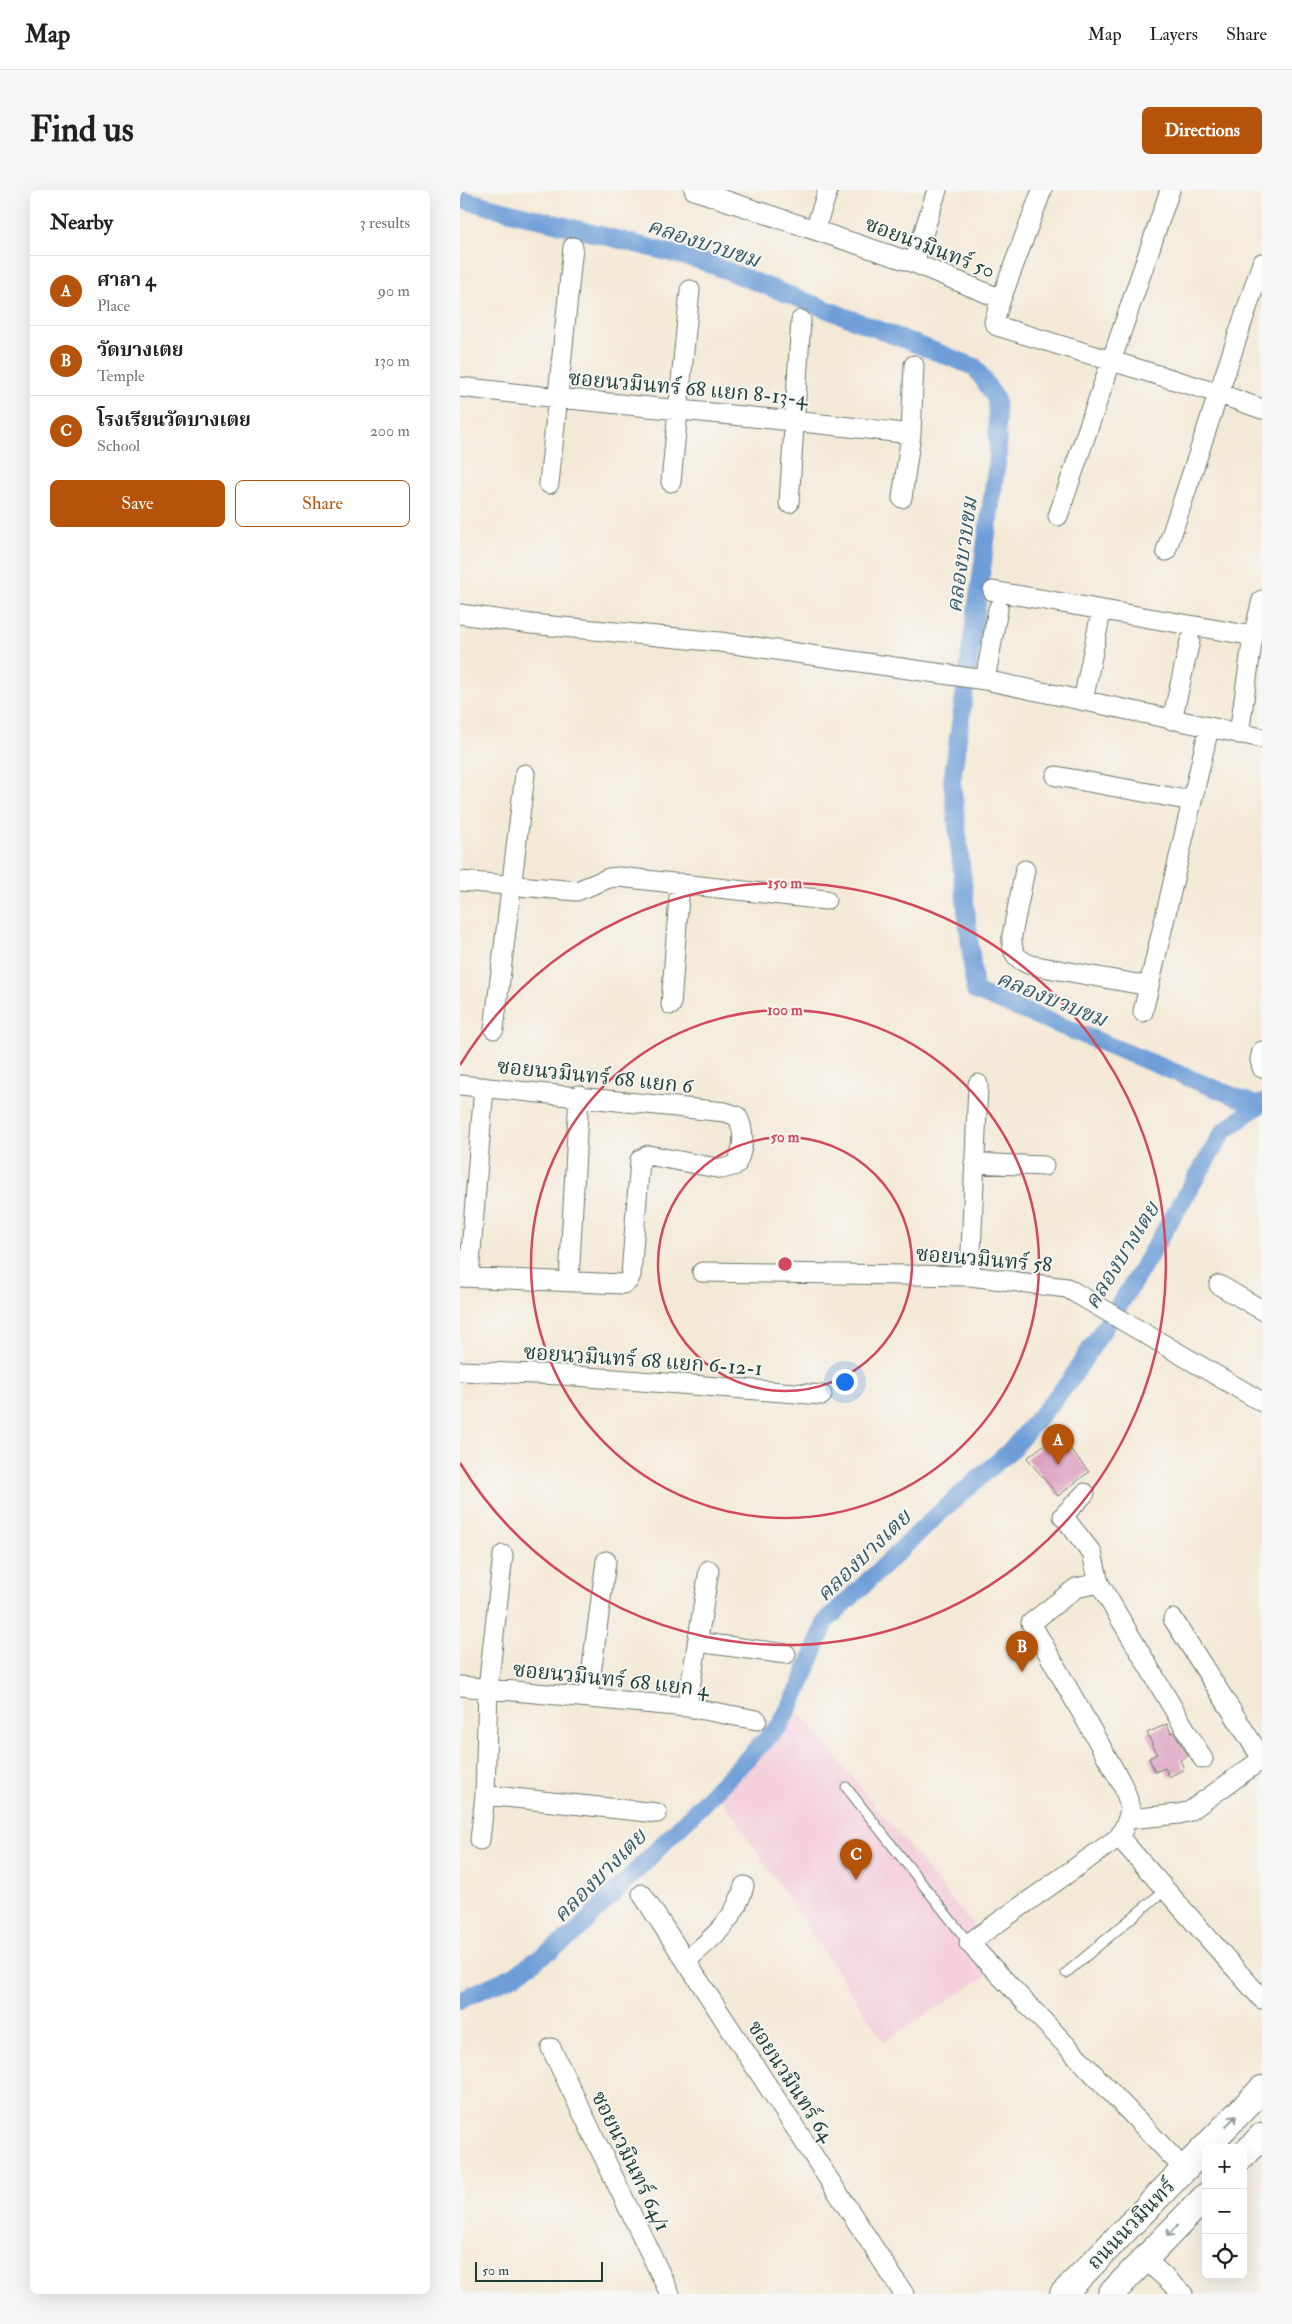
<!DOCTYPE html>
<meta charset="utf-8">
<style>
body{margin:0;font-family:"IM FELL Double Pica","Noto Serif Thai",serif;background:#f6f6f6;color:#202124}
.controls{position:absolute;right:15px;bottom:15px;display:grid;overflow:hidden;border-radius:8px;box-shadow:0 5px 20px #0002}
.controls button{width:45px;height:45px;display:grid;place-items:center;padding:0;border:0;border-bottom:1px solid #e0e0e0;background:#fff;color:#202124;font:25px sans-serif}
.scale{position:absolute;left:15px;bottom:12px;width:128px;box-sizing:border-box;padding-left:5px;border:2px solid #1f3d34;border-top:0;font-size:14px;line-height:18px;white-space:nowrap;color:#1f3d34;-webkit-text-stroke:4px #f6f6f2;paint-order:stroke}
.you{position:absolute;left:384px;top:1191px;width:18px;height:18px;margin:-12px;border:4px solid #fff;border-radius:50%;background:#1a73e8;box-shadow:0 0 0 8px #1a73e833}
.badge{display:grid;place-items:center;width:32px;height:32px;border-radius:50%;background:#b45309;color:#fff;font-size:16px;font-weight:700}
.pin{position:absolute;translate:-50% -41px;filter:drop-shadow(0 1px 2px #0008)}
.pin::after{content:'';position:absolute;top:26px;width:18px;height:15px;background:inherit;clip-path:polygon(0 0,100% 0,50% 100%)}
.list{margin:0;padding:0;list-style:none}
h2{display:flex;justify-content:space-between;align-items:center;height:65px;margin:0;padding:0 20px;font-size:21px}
h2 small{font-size:16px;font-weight:400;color:#757577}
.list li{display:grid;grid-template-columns:32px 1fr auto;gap:15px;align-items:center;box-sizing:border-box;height:70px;padding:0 20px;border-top:1px solid #e0e0e0}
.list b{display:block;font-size:19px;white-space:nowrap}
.list p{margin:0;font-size:16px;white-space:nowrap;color:#757577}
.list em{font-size:16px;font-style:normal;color:#757577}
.actions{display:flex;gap:10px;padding:15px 20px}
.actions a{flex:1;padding:11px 0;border:1px solid #b45309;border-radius:8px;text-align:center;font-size:18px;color:#b45309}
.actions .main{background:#b45309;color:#fff}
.icon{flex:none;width:28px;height:28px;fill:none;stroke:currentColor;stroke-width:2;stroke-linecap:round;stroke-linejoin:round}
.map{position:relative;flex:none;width:802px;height:2104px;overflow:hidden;border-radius:8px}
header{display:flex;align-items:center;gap:30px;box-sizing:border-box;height:70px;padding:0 25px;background:#fff;border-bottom:1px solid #e0e0e0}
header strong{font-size:24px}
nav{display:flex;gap:28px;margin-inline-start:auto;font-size:18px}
.intro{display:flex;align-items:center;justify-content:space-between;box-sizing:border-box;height:120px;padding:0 30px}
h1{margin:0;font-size:35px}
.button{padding:12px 22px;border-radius:8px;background:#b45309;color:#fff;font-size:18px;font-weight:700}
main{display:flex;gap:30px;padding:0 30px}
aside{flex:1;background:#fff;border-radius:8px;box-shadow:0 5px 20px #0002}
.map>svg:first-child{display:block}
</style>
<header>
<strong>Map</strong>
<nav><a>Map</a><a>Layers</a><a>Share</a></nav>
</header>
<div class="intro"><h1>Find us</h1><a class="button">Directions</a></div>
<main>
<aside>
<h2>Nearby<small>3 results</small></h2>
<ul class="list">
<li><span class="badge">A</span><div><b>ศาลา 4</b><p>Place</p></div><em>90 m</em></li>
<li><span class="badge">B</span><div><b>วัดบางเตย</b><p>Temple</p></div><em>130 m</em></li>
<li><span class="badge">C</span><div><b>โรงเรียนวัดบางเตย</b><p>School</p></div><em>200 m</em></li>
</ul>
<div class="actions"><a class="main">Save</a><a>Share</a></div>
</aside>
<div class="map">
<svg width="802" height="2104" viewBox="0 0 802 2104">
<rect width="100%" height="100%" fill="#f6f6f2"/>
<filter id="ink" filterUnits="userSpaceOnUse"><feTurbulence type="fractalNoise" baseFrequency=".02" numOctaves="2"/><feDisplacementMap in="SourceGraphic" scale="10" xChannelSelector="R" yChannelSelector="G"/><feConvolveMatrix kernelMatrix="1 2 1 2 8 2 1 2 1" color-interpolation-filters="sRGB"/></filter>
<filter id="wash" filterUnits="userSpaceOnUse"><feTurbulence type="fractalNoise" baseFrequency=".0096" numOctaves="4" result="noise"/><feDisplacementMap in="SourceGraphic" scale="20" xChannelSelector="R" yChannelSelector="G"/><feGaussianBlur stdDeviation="1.12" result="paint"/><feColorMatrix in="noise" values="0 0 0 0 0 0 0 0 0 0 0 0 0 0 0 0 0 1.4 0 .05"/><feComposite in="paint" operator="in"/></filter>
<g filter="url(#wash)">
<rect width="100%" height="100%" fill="#f4e9d7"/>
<!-- built -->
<path fill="#f4cfdc" d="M341,1524L544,1774L424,1852L260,1606Z"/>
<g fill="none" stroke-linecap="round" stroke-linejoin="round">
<!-- canal -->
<path stroke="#6e9ed8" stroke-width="18" d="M0,9L242,71L515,177L536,209L538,266L492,591L515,801L798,916
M0,1810L53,1786L113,1745L320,1535L339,1499L366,1431L476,1326L552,1259L609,1192L670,1098L764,941L802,913"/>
</g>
<g id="blocks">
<!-- building -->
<path fill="#dca0c0" d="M598,1244L629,1282L598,1306L567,1268Z
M707,1534L711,1543L714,1542L728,1566L720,1570L724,1579L709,1587L705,1578L695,1582L689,1568L697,1564L687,1543Z"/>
</g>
</g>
<g filter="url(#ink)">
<use href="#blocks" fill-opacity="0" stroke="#6a796d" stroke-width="1"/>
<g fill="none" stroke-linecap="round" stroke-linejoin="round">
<defs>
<path id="service" d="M386,1597L509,1753
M606,1783L706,1699"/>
<path id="minor" d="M234,0L454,73L541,109L534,132L537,136L757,203L802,219
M355,39L368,0
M454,73L477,0
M541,109L582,0
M0,197C150,215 301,226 451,244
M211,292L230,100
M89,294L113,57
M442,308L451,244L454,175
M329,313L341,130
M598,326L710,0
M706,361L802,73
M533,401L793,446
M0,424L71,434L260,452L525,490L802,548
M525,490L538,419
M623,511L639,432
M712,530L730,451
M779,544L793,446L802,410
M596,586L732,611
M565,680L552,745C551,762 555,769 571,775L689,796
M0,691L117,701L149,688L159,687L366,710
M211,815L220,693
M683,822L749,538
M34,839L65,584
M802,861L800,870L802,878
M0,895L265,922L277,926C286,942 284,958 276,975L262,979L188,965L180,970L171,1085L168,1091L163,1094L0,1087
M514,973L584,976
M242,1082L510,1086L607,1098L802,1212
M510,1086L518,894
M9,1087L24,897
M109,1091L119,905
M759,1095L802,1120
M0,1181L102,1185L362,1205
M625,1303L603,1326L632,1363L639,1393
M237,1452L326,1464
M0,1496L227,1517L297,1530
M128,1507L146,1371
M227,1517L249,1380
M25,1605L197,1623
M669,1629L719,1624L730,1621L798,1572L801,1567L713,1429
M659,1647L802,1809
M20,1650L25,1605L28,1498L43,1365
M182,1704L444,2104
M226,1771C252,1748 275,1731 284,1696
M91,1858L210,2104
M724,1979L509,1753L659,1647C672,1624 673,1618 662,1594L571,1433L616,1398L639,1393L743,1569
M685,2069L723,2104"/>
<path id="secondary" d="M783,1966L802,1946
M603,2104L802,1899
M651,2104L746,2006"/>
</defs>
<!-- service casing -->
<use href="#service" stroke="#6a796d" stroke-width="11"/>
<!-- minor casing -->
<use href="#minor" stroke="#6a796d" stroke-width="21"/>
<!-- secondary casing -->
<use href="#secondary" stroke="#6a796d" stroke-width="28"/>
<!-- service -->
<use href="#service" stroke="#fff" stroke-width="9"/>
<!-- minor -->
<use href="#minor" stroke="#fff" stroke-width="19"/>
<!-- secondary -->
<use href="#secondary" stroke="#fff" stroke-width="26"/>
</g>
<!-- one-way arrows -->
<defs><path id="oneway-shaft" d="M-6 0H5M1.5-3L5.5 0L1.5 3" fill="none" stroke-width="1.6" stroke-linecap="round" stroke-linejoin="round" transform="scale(1.25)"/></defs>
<g stroke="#8f9e9a">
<use href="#oneway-shaft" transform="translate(771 1931) rotate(-46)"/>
<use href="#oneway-shaft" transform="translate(712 2041) rotate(134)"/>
</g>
</g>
<!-- distance rings -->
<g fill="none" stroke="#d1495b" stroke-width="2.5">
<circle cx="325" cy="1074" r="127"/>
<circle cx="325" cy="1074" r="254"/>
<path d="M0 875A381 381 0 1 1 0 1273"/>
</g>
<g text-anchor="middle" stroke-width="4" stroke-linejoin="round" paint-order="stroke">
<!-- street labels -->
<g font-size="21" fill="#1f3d34" stroke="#f6f6f2">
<text transform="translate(470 57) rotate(21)" y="7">ซอยนวมินทร์ 50</text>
<text transform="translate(228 198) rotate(5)" y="7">ซอยนวมินทร์ 68 แยก 8-13-4</text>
<text transform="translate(135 886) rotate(6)" y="7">ซอยนวมินทร์ 68 แยก 6</text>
<text transform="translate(524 1069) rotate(5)" y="7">ซอยนวมินทร์ 58</text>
<text transform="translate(183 1170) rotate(4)" y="7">ซอยนวมินทร์ 68 แยก 6-12-1</text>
<text transform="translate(151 1489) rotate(6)" y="7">ซอยนวมินทร์ 68 แยก 4</text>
<text transform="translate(331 1891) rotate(57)" y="7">ซอยนวมินทร์ 64</text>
<text transform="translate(171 1971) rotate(64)" y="7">ซอยนวมินทร์ 64/1</text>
<text transform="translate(671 2034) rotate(-46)" y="7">ถนนนวมินทร์</text>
</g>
<!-- water labels -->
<g font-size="22" font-style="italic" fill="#375a65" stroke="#f6f6f2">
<text transform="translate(244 52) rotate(18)" y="8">คลองบวบขม</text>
<text transform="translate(501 365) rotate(-82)" y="8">คลองบวบขม</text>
<text transform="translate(592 808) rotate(22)" y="8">คลองบวบขม</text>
<text transform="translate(661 1065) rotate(-58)" y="8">คลองบางเตย</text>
<text transform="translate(403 1365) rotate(-44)" y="8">คลองบางเตย</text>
<text transform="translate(139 1685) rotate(-45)" y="8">คลองบางเตย</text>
</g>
</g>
<circle cx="325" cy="1074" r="8" fill="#d1495b" stroke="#f6f6f2" stroke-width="2.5"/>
<g font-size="15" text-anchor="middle" font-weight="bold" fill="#d1495b" stroke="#f6f6f2" stroke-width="4" stroke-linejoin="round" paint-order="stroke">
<text x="325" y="698">150 m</text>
<text x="325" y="825">100 m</text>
<text x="325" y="952">50 m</text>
</g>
</svg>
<div class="controls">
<button>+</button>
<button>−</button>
<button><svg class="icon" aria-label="locate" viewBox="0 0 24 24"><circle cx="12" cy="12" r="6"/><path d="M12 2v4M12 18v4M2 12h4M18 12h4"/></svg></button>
</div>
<div class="scale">50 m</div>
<div class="you"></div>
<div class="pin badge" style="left:598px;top:1275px">A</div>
<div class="pin badge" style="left:562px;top:1482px">B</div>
<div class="pin badge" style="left:396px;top:1690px">C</div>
</div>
</main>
